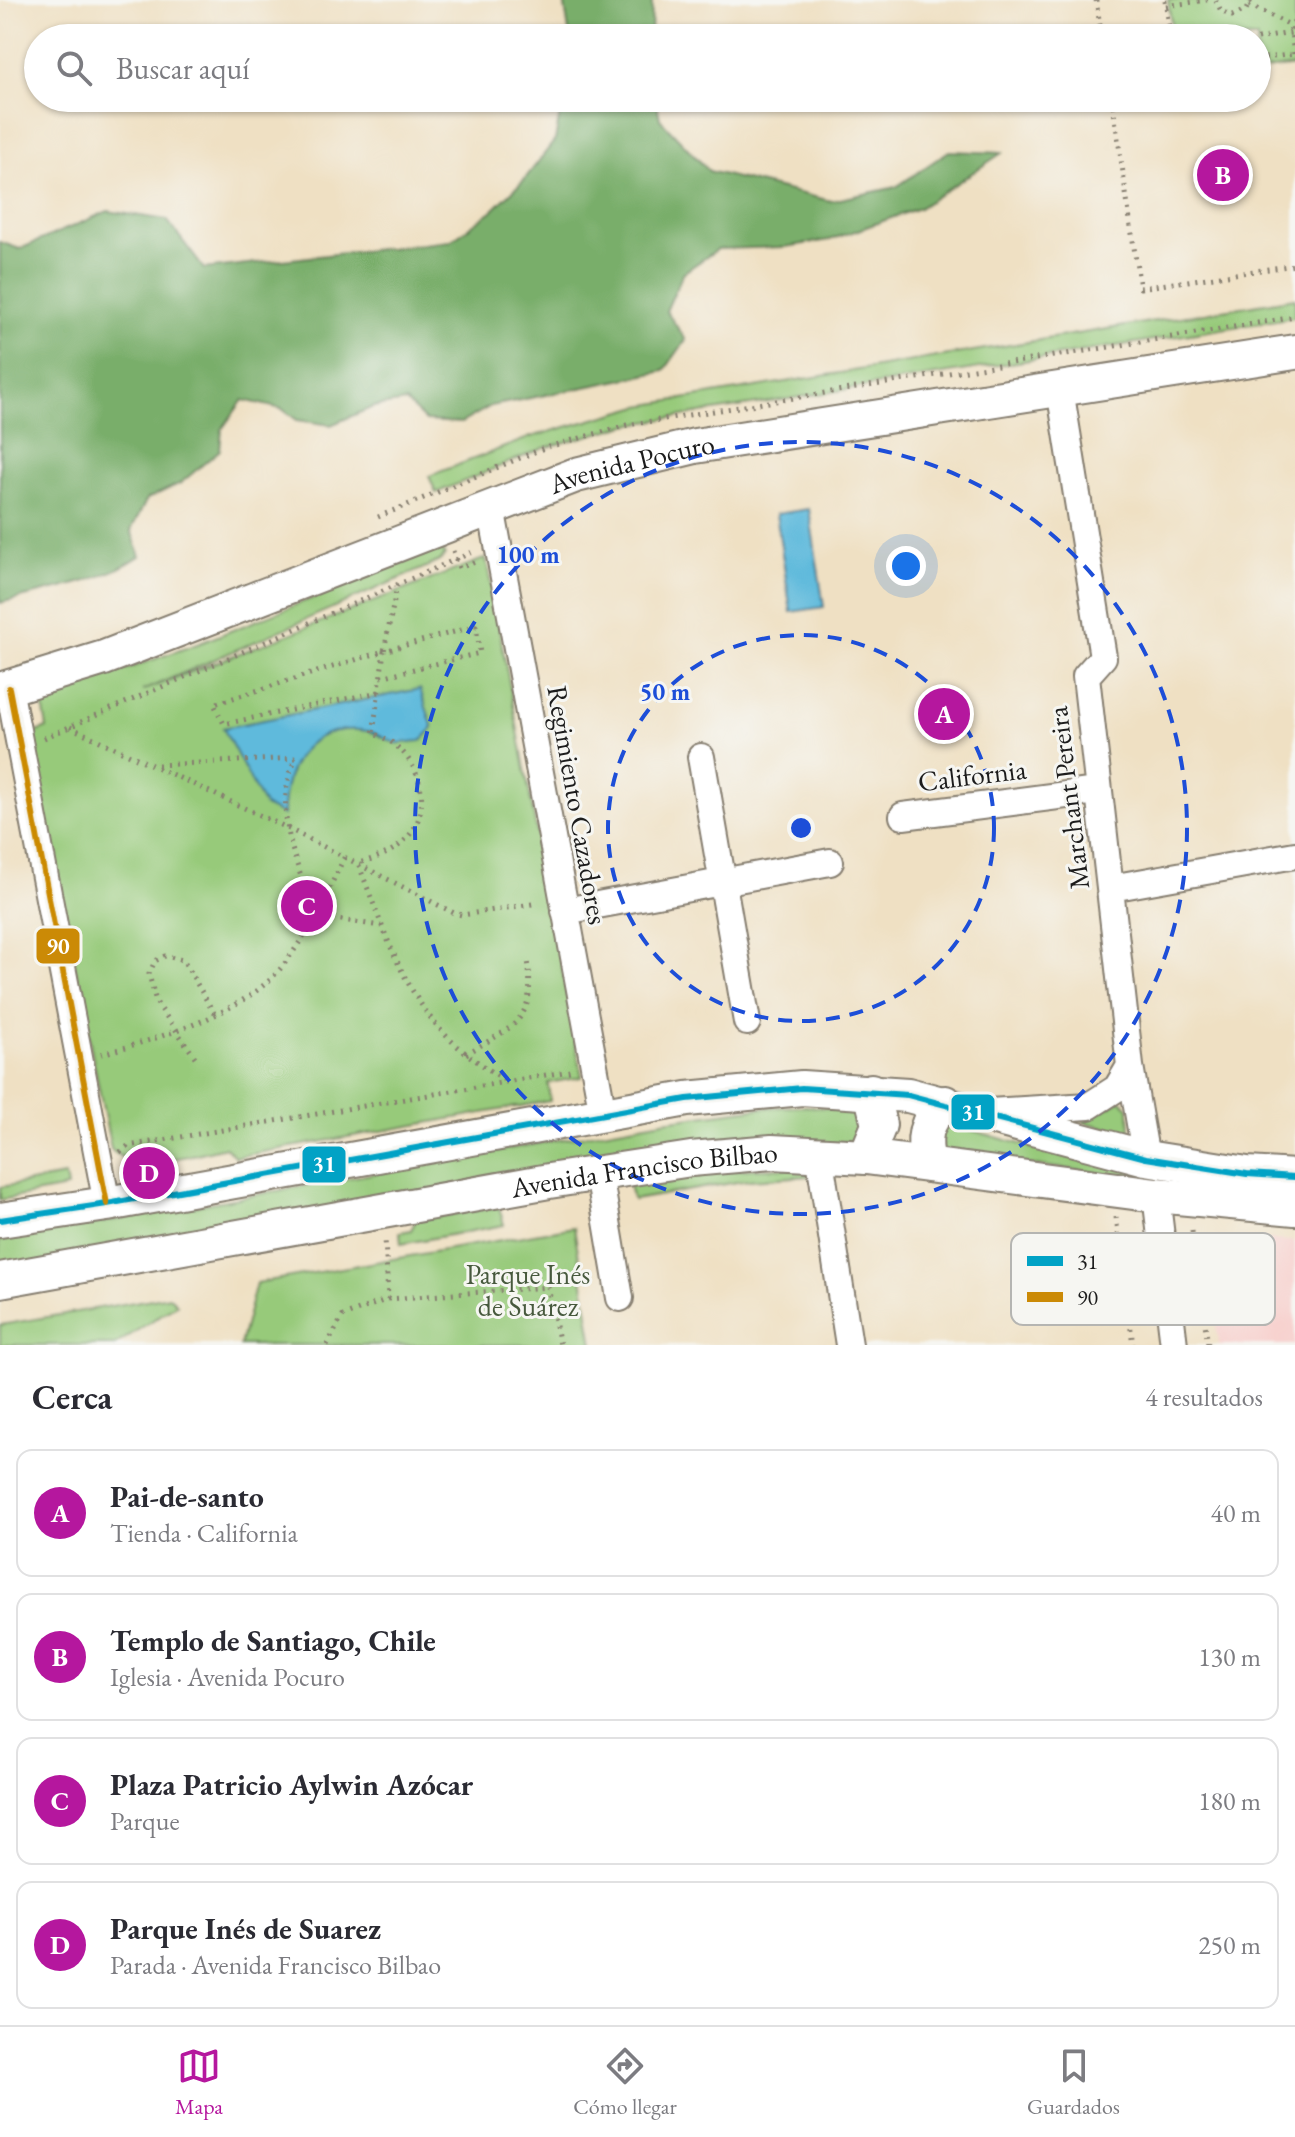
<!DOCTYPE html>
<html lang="es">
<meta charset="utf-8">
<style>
body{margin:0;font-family:"EB Garamond",serif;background:#f2f2f3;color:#2b2b33}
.you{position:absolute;left:906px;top:566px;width:28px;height:28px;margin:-20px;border:6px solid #fff;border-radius:50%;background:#1a73e8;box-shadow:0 0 0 12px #1a73e833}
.badge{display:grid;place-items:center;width:52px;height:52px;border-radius:50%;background:#b5179e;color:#fff;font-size:26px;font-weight:700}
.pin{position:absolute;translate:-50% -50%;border:4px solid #fff;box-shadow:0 2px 8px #0006}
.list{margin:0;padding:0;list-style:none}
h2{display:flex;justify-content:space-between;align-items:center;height:104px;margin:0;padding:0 32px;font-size:34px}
h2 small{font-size:26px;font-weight:400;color:#7c7c81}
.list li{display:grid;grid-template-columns:52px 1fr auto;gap:24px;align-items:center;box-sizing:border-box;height:128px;margin:0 16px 16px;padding:0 16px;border:2px solid #e1e1e2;border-radius:16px}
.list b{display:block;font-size:30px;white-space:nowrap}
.list p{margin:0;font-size:26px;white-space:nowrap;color:#7c7c81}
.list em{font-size:26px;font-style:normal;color:#7c7c81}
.icon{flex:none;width:44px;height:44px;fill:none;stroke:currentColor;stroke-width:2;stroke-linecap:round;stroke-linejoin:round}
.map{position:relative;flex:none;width:1295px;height:1345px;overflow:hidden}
.search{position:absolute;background:#fff;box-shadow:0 2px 6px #0004;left:24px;right:24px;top:24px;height:88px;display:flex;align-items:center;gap:20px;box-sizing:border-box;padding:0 28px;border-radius:44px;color:#7c7c81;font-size:30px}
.sheet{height:680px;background:#fff}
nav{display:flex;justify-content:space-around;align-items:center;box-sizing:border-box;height:112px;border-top:2px solid #e1e1e2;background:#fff;font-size:22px;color:#7c7c81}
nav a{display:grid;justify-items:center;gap:4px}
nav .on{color:#b5179e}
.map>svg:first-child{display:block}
</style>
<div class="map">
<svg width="1295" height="1345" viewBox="0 0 1295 1345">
<rect width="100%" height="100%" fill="#f6f6f2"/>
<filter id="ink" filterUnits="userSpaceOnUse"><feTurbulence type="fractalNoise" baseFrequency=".0125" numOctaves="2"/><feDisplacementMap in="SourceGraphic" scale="16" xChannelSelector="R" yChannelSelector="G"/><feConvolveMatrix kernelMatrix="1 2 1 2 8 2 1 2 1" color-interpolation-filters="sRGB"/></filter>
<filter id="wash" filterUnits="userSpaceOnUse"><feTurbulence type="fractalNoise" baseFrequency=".006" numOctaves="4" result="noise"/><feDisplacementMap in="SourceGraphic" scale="32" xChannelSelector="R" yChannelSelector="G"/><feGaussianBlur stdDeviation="1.8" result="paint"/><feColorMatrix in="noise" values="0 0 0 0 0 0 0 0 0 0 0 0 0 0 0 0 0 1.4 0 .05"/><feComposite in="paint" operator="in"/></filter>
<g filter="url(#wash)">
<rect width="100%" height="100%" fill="#efe0c3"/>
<!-- built -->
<path fill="#f7d0cd" d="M1203,1237L1295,1241V1345H1219Z"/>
<!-- green -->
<path fill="#97ca7a" stroke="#5a734b" stroke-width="2" d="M1168,0H1295V66L1257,71V38H1173Z
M1295,298V317L627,425L544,448L436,493L429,476L531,437L640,406Z
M441,547L445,555L440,561L142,691L486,558L582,1077L548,1083L550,1101L235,1157L226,1147C196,1153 133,1175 111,1149L29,735L47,728L42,699L200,643Z
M1121,1100L1129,1107L1130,1133L1083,1122Z
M807,1106L863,1112L864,1139L0,1269V1241L663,1121L760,1108Z
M946,1123L1059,1155L1213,1186L944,1155L937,1128Z
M808,1167L809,1176L749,1180L633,1200L628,1182L695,1171Z
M65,1176L67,1188L0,1200V1187Z
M499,1207L504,1225L401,1244L400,1232L411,1230L416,1220Z
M574,1227L593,1345H240L256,1283Z
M169,1296L177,1304L115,1345H0V1325Z"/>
<!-- forest -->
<path fill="#79ae6a" stroke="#4a6543" stroke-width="2" d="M564,0H652L651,38H570Z
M563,98H656L660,119L709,171L831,201L896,187L949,151L1002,153L919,208L830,240L785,247L718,249L683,273L666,311L686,340L664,371L491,406L461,423L426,421L406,402L373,407L331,425L297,420L282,409L243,400L222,429L220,450L181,483L147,499L131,530L140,556C99,584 48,590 0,603V242L20,249L108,211L167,220L204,269L450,241L493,210L524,180L555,140Z"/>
<!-- water -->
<path fill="#5ebadc" stroke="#3d6b7c" stroke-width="2" d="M809,509L824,607L791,612L776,514Z
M420,689L433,728L421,741C414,741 402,744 396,743C385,740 378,733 367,731C309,722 283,764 283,815L264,806L223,728Z"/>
</g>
<g filter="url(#ink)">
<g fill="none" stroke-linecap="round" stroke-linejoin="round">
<defs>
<path id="minor" d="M1060,389L1103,657L1086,676L1130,1066L1146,1158
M491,507L603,1114
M9,688L107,1204
M701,757L747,1022
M903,816L1097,791
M1111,888L1295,855
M565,911L830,862
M989,1112L1089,1106L1117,1088L1130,1066
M819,1153L849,1345
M599,1174L620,1298
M1156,1195L1174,1345"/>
<g id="major">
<path id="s1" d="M0,690L104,658L576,475L695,446L1295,352"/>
<path d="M866,1157L879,1125L871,1091"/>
<path d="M929,1165C921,1139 925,1121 945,1103"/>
<path d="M0,1220L107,1204L687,1099L802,1088L908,1095L1146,1158L1247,1174L1295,1177"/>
<path id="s2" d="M0,1280L549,1181L691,1159L772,1152L866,1157L1156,1195L1295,1208"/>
</g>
</defs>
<!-- minor casing -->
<use href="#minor" stroke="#867e70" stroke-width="30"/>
<!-- major casing -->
<use href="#major" stroke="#867e70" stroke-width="38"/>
<!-- path -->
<path stroke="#867e70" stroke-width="5" stroke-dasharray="2 6" stroke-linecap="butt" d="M1096,0L1102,38
M1165,0L1171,38
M1216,0L1221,11L1232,16L1246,10L1251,0
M1249,5L1290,25
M1166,6L1207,0
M1257,39L1291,33
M1294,54L1290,25L1295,22
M1257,59L1295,54
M1112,98L1140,288L1295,265
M378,517L544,448L627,425L1295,317
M453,551L459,568L478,561
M381,677L480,653L476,626L384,651L373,734C412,743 437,798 411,833C398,851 378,858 358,863C380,919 399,982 439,1028C458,1050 482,1065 506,1081
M379,692L224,724L214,704L384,651L397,586
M70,727L285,827L454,913L462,915L538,903
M44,738L475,551
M158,765L296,758C270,812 298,864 315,916L381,926
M101,1054C157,1039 243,1014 281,968C308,935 326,895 345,856
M466,1054C515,1025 536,1022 528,960
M195,1057L156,1002L149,974L155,961L165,956L183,960L214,1013
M120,1152L128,1146L570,1071
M1116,1217L1133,1345
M1192,1231L1208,1345
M388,1299L548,1287L560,1345
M327,1345L343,1316L388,1299L385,1238"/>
<!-- minor -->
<use href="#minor" stroke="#fff" stroke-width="26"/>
<!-- major -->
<use href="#major" stroke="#fff" stroke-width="34"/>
<defs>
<path id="bus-1" d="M0,1220L107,1204L687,1099L802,1088L908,1095L1146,1158L1247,1174L1295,1177"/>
<path id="bus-2" d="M9,688L107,1204"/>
</defs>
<!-- bus-1 casing -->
<use href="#bus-1" stroke="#f6f6f2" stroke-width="12"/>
<!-- bus-2 casing -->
<use href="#bus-2" stroke="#f6f6f2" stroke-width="12"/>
<!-- bus-1 -->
<use href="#bus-1" stroke="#01a2c5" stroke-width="6"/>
<!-- bus-2 -->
<use href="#bus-2" stroke="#cb8a06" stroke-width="6"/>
</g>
</g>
<!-- distance rings -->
<g fill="none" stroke="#1d4ed8" stroke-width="4" stroke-dasharray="14 10">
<circle cx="801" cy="828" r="193"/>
<circle cx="801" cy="828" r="386"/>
</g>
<g text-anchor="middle" stroke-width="6" stroke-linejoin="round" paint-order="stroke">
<!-- street labels -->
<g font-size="28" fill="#1c1c1c" stroke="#f6f6f2">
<text dy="10" stroke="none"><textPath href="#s1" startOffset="672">Avenida Pocuro</textPath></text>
<text transform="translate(972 775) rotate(-7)" y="10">California</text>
<text transform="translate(1068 798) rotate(-97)" y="10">Marchant Pereira</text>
<text transform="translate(578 805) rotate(80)" y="10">Regimiento Cazadores</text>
<text dy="10" stroke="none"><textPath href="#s2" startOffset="654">Avenida Francisco Bilbao</textPath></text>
</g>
<!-- park labels -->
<g font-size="28" fill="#47593d" stroke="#f6f6f2">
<text x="528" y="1284">Parque Inés<tspan x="528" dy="32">de Suárez</tspan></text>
</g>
</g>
<!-- legend -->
<rect x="1011" y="1233" width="264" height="92" rx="12" fill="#f6f6f2" stroke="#b5b5b2" stroke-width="2"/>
<rect x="1027" y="1256" width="36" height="10" fill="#01a2c5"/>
<rect x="1027" y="1292" width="36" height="10" fill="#cb8a06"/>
<g font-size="22" fill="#1c1c1c">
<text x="1077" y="1269">31</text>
<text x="1077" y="1305">90</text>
</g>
<circle cx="801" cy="828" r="12" fill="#1d4ed8" stroke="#f6f6f2" stroke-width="4"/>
<g font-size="24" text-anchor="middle" font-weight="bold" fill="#1d4ed8" stroke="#f6f6f2" stroke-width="6" stroke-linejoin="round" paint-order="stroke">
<text x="528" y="563">100 m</text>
<text x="665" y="700">50 m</text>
</g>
<g stroke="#f6f6f2" stroke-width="3">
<rect x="35" y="927" width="46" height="38" rx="8" fill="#cb8a06"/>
<rect x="950" y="1093" width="46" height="38" rx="8" fill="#01a2c5"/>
<rect x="301" y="1145" width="46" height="39" rx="8" fill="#01a2c5"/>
</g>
<g font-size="22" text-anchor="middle" font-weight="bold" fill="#fff">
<text x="58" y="954">90</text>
<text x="973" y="1120">31</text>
<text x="324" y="1172">31</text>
</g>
</svg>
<div class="you"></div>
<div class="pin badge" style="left:944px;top:714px">A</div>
<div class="pin badge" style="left:1223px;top:175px">B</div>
<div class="pin badge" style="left:307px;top:906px">C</div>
<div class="pin badge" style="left:149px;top:1173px">D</div>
<div class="search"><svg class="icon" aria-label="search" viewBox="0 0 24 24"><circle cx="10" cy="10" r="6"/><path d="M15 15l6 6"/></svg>Buscar aquí</div>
</div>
<section class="sheet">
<h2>Cerca<small>4 resultados</small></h2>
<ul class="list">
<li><span class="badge">A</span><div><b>Pai-de-santo</b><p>Tienda · California</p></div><em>40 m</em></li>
<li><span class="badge">B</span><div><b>Templo de Santiago, Chile</b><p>Iglesia · Avenida Pocuro</p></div><em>130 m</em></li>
<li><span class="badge">C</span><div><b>Plaza Patricio Aylwin Azócar</b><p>Parque</p></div><em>180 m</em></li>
<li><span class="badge">D</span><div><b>Parque Inés de Suarez</b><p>Parada · Avenida Francisco Bilbao</p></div><em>250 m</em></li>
</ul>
</section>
<nav>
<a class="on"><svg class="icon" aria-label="map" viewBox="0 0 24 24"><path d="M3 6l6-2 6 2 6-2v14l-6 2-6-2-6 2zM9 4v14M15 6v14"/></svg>Mapa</a>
<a><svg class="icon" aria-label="directions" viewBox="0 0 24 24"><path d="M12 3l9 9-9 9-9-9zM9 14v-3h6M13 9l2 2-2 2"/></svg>Cómo llegar</a>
<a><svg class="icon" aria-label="saved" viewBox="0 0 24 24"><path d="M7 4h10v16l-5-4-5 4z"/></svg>Guardados</a>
</nav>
